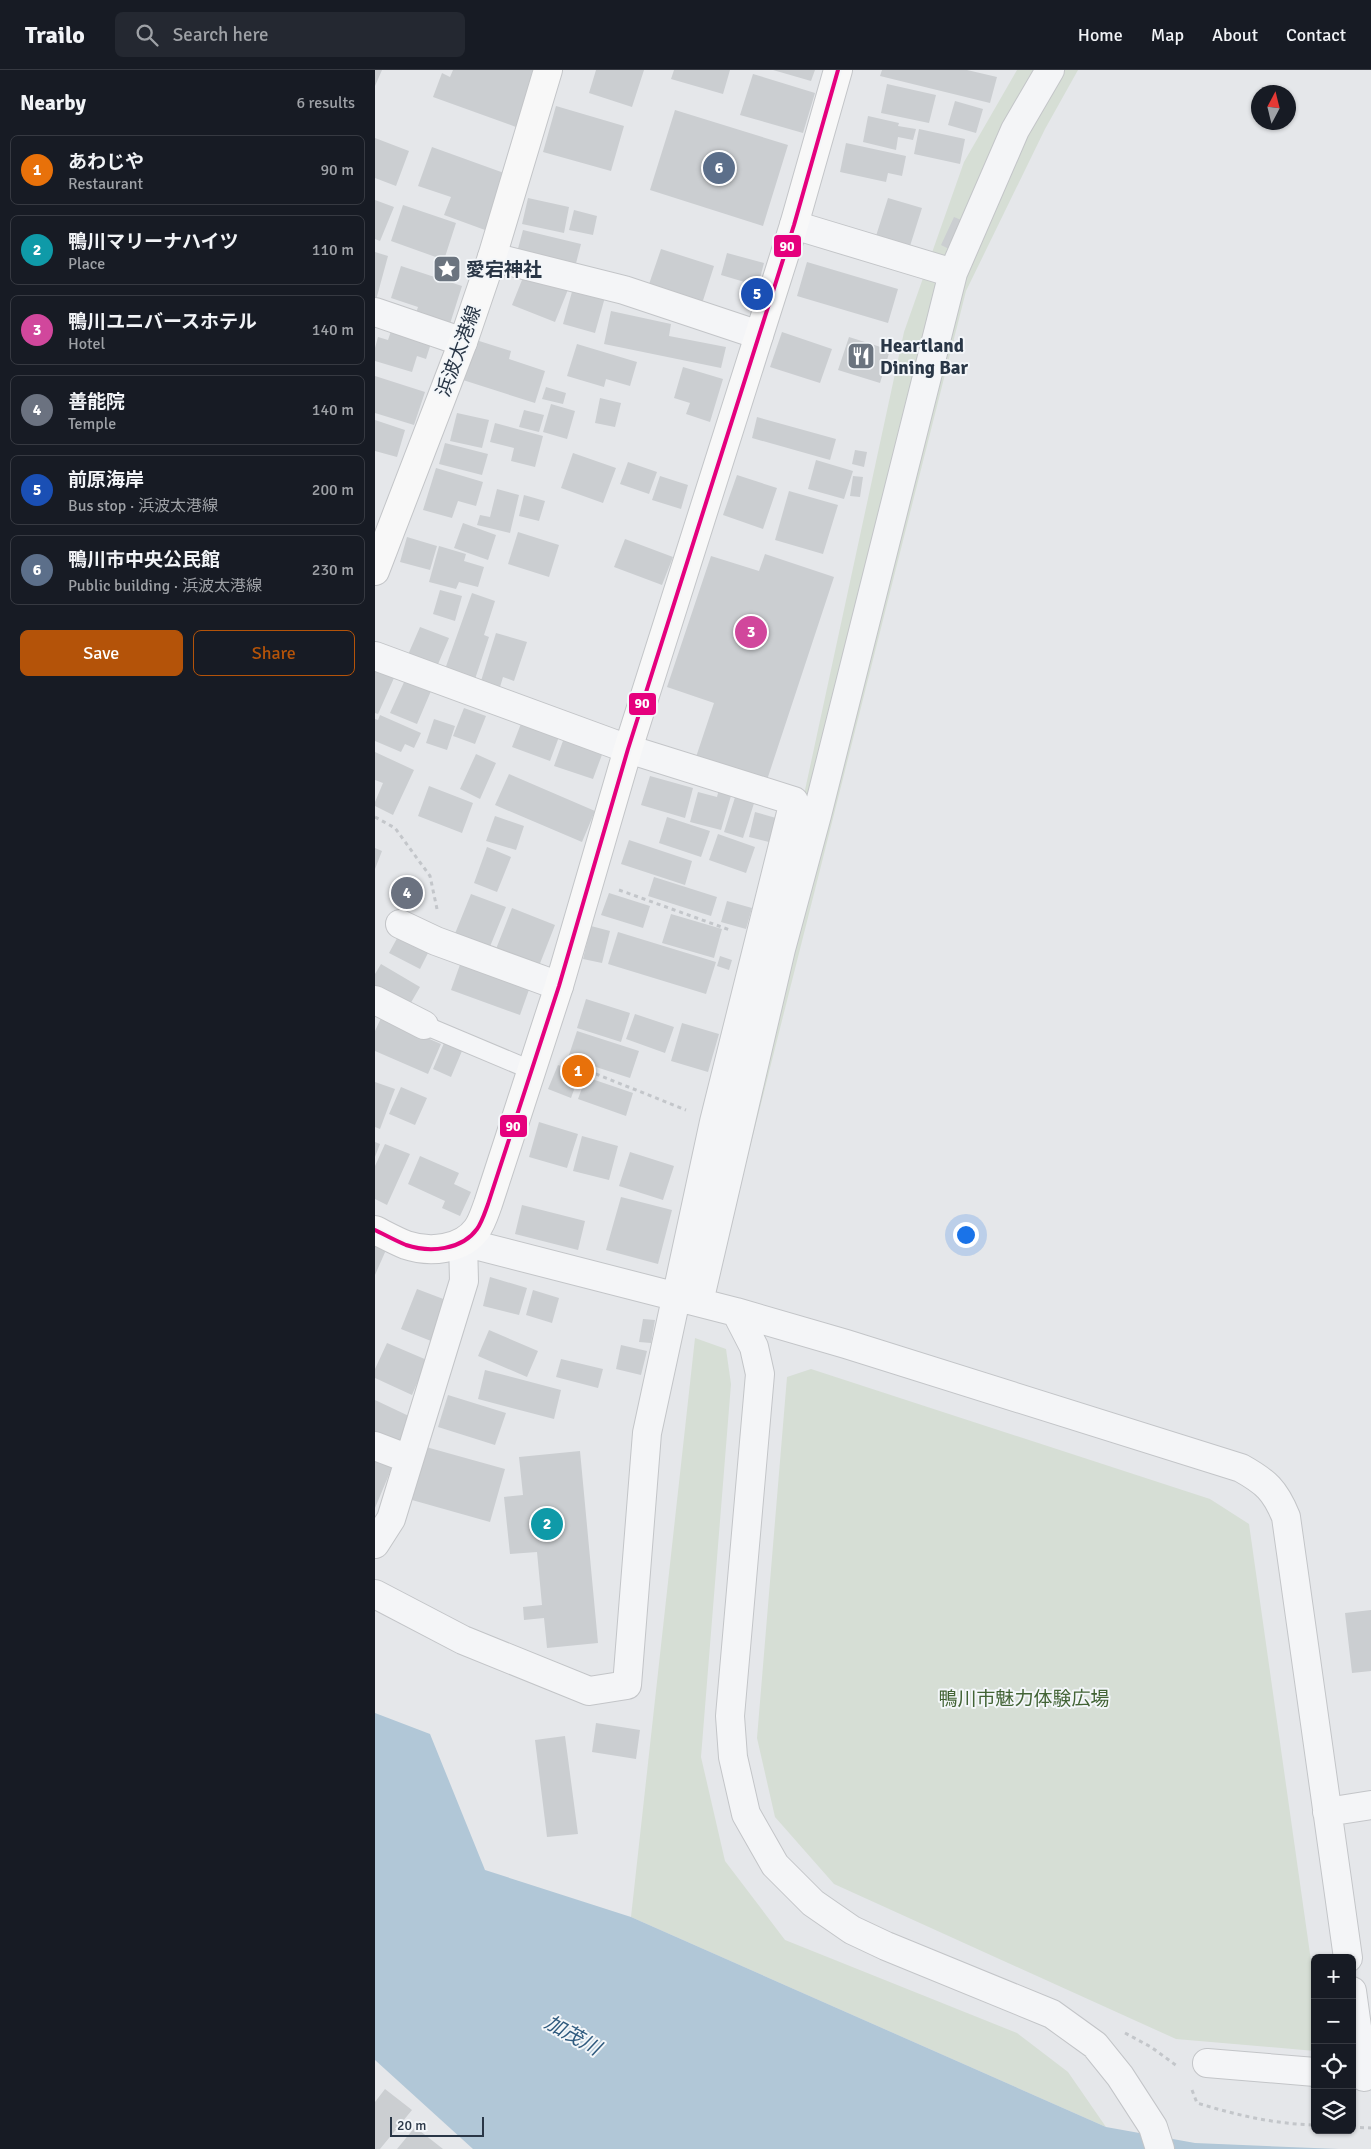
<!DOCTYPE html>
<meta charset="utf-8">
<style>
body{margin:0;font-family:Signika,"Noto Sans JP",sans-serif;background:#242831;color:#f1f3f6}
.controls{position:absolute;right:15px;bottom:15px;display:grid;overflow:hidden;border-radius:8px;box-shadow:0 1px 4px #0004}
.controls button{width:45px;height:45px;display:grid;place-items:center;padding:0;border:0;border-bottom:1px solid #363941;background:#171b24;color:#f1f3f6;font:25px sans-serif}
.compass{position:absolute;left:876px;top:15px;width:45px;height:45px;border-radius:50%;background:#171b24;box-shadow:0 1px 4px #0004;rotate:7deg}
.scale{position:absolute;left:15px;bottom:12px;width:94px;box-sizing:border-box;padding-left:5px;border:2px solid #293646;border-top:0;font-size:14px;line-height:18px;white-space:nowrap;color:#293646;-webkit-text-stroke:4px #f3f6f9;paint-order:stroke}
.you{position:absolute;left:590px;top:1164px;width:18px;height:18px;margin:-12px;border:4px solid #fff;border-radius:50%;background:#1a73e8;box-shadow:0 0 0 8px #1a73e833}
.badge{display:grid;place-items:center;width:32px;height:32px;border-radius:50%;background:#b45309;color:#fff;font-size:16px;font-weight:700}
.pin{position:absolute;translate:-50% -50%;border:2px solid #fff;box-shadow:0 1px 5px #0006}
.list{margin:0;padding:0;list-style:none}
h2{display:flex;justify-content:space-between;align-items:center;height:65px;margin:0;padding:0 20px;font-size:21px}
h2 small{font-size:16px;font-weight:400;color:#9ea1a6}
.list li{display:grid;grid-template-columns:32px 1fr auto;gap:15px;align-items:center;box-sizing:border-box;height:70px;margin:0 10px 10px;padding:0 10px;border:1px solid #363941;border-radius:8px}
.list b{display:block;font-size:19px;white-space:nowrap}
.list p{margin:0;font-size:16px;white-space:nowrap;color:#9ea1a6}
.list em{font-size:16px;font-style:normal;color:#9ea1a6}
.actions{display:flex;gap:10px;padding:15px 20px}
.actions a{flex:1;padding:11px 0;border:1px solid #b45309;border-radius:8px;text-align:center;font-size:18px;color:#b45309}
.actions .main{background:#b45309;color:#fff}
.icon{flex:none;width:28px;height:28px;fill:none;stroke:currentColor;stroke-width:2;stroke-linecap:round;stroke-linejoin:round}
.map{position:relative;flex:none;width:996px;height:2079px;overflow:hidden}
header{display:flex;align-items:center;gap:30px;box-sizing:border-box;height:70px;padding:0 25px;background:#171b24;border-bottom:1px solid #363941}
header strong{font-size:24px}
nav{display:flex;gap:28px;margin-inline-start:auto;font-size:18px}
.search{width:350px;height:45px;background:#242831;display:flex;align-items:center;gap:12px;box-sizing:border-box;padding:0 18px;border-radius:8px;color:#9ea1a6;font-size:19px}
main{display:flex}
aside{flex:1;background:#171b24}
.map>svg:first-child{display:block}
</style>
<header>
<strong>Trailo</strong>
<div class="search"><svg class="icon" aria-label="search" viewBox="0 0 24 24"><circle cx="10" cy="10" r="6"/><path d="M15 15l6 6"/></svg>Search here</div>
<nav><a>Home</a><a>Map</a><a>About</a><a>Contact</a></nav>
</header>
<main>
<aside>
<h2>Nearby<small>6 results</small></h2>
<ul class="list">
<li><span class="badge" style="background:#e8710a">1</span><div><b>あわじや</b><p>Restaurant</p></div><em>90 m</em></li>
<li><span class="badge" style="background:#0f9aa8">2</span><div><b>鴨川マリーナハイツ</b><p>Place</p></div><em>110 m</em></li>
<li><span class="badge" style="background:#d1479c">3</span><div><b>鴨川ユニバースホテル</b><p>Hotel</p></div><em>140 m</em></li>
<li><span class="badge" style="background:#6b7280">4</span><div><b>善能院</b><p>Temple</p></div><em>140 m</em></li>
<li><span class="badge" style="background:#1a4fb4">5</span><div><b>前原海岸</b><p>Bus stop · 浜波太港線</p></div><em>200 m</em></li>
<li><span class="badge" style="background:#5c6f8a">6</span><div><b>鴨川市中央公民館</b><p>Public building · 浜波太港線</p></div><em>230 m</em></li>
</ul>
<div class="actions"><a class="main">Save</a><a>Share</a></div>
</aside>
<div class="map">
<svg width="996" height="2079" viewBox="0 0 996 2079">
<rect width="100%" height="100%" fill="#e5e7ea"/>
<!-- green -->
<path fill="#d6ded5" d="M642,0H703L670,59L591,221L340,1216L427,734L529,262L589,92Z
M320,1268L351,1279L356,1314L326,1687L350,1791L410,1870L642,1963L693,2002L731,2057L256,1847Z
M436,1299L835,1429L874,1454L940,1919V1981L801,1969L459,1814L400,1747L382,1668L412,1307Z"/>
<!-- water -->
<path fill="#b1c7d7" d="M0,1643L55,1664L110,1800L256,1847L731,2057L820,2073L964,2079H98L0,1990Z"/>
<!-- building -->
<path fill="#cbced1" d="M0,0H7L0,16Z
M78,0H161L141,57L58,27L67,3L75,7Z
M221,0H269L257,37L214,23Z
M299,0H355L348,24L296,9Z
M398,0H440L436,11Z
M507,0H592L622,7L615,33L505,6Z
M378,4L440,23L428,63L365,45Z
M512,14L561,25L554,53L506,43Z
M580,31L608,39L601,63L573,55Z
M181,36L249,56L236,101L168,82Z
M300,40L413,75L388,156L275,120Z
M493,46L524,53L523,56L541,59L538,70L523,67L521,80L488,72Z
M544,59L590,69L585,94L539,84Z
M0,68L34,81L21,116L0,108Z
M471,73L531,86L527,106L513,103L511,112L465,102Z
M57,77L129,103L110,160L69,145L76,127L43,116Z
M153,128L194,137L189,163L147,154Z
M513,128L547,138L535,176L501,166Z
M0,130L19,137L5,171L0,169Z
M28,135L81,153L69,190L16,171Z
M199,140L222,146L218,165L194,160Z
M579,147L593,153L580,182L566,175Z
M148,160L206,174L199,201L141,186Z
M286,179L339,196L324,243L270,226Z
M0,182L13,186L1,230H0Z
M352,183L389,193L383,216L346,205Z
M432,192L523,219L513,253L422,226Z
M26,196L87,216L74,257L40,246L43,237L16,228Z
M151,200L194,217L180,252L137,235Z
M200,211L232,220L220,263L188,254Z
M236,241L296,254L294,266L351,277L346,298L229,274Z
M17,258L57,270L51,289L42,286L37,302L0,291V278L3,267L13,270Z
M407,262L457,279L445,313L395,297Z
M474,267L515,280L505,313L463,300Z
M101,270L136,281L134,289L170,301L160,333L88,310Z
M202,274L262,292L255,316L231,309L229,317L192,306Z
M308,297L348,309L335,352L311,344L315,333L299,328Z
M0,306L50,322L39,355L0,343Z
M171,317L191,323L188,334L167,329Z
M225,328L246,333L240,357L220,353Z
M176,334L200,341L192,369L168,362Z
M149,340L169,345L164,362L144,357Z
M82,343L114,350L107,378L75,371Z
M382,347L461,369L455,390L377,368Z
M0,350L30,360L22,387L0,381Z
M120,353L168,366L160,397L136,391L139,378L115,372Z
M70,373L113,384L107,405L64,394Z
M480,380L492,382L489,397L477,394Z
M198,383L241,398L228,433L186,418Z
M441,390L478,401L469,429L433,419Z
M253,392L282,402L274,424L245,414Z
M61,398L108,412L101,436L83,431L77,448L48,440Z
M362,405L402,418L388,459L348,445Z
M285,406L313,415L306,439L277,430Z
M478,406L488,407L485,427L475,426Z
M122,419L144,425L135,463L102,455L105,445L115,447Z
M414,421L463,435L448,484L400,470Z
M149,425L170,431L164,451L144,446Z
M88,453L121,465L113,490L79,478Z
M143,462L184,475L174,507L133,494Z
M32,467L62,476L55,500L25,492Z
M250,469L298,487L287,515L239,497Z
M64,476L91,484L89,491L109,497L103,517L84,512L81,519L54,512Z
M390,484L459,507L392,710L321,687L339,633L292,617L336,486L384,501Z
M65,520L87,526L80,551L58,544Z
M97,523L120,531L109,565L114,567L99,612L69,602Z
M45,557L74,568L61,599L32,587Z
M121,563L152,572L139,611L128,607L125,617L106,611Z
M0,599L19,608L3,644L0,643Z
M30,610L56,621L42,654L15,643Z
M89,638L111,646L100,674L78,666Z
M5,645L46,663L39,678L30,674L26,682L0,671V649L3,650Z
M59,649L80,656L72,680L51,673Z
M147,651L185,664L175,691L137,677Z
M189,668L228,682L218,709L179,696Z
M0,682L39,700L18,745L0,736V732L8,713L0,710Z
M101,684L121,693L105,729L85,719Z
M134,704L220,741L207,772L120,735Z
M275,706L318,718L310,748L266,735Z
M345,715L358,719L346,760L315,752L323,722L342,727Z
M54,716L98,733L87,763L43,746Z
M362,721L381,727L368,768L349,762Z
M380,742L401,748L394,772L374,767Z
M120,746L149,756L141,780L111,771Z
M292,747L335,761L326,787L284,773Z
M343,764L380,777L371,803L334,790Z
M254,770L317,791L310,815L246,794Z
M112,777L136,787L122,822L99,813Z
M0,778L7,781L0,799Z
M26,806L47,815L44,822L47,823L43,833L40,831L37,839L16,830Z
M279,807L342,827L336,846L273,826Z
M234,823L275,836L268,858L226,845Z
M96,824L131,837L114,879L79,866Z
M352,831L377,838L371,859L346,852Z
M137,838L180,855L164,896L121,879Z
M296,844L347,859L339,888L287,873Z
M216,856L235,861L227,893L208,889Z
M26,861L56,877L45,899L14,883Z
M243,862L341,892L331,924L233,894Z
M345,886L357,890L354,900L342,896Z
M87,889L156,914L145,945L76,920Z
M6,894L45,917L34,936L0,917V904Z
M211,929L255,943L246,972L202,958Z
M260,944L299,957L290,983L251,969Z
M6,948L66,974L53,1004L0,981V961Z
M307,953L344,964L333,1002L296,991Z
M202,961L264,981L255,1008L193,988Z
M69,973L87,981L76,1007L58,999Z
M183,995L205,1003L196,1028L173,1019Z
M211,1007L258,1023L251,1046L203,1029Z
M0,1012L20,1019L5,1059L0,1057Z
M26,1017L52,1028L40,1055L14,1044Z
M164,1052L203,1064L192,1098L154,1087Z
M207,1066L243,1076L234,1110L198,1101Z
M0,1072L5,1074L0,1087Z
M10,1074L35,1084L12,1135L0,1129V1096Z
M255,1082L299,1096L288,1130L244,1116Z
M45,1086L84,1103L79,1114L96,1122L85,1146L67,1138L70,1131L33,1114Z
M246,1127L297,1140L283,1194L231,1180Z
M147,1135L210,1151L203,1180L140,1164Z
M0,1175L11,1180L0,1205Z
M115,1207L152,1218L144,1245L108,1236Z
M42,1219L71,1230L56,1271L26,1259Z
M158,1220L184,1228L177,1253L151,1245Z
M268,1249L280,1250L276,1273L264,1272Z
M114,1260L163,1281L152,1307L103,1286Z
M12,1273L52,1290L37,1325L0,1308V1299Z
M246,1275L272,1281L266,1305L241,1299Z
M186,1289L228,1299L223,1318L181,1307Z
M110,1300L186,1320L179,1349L103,1329Z
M73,1325L131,1343L120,1375L63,1357Z
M0,1330L36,1347L22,1376L0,1366Z
M51,1377L130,1399L115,1452L37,1430Z
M205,1381L223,1573L172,1578L169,1548L149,1550L148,1537L167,1535L162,1482L135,1484L129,1427L148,1425L144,1387Z
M0,1388L18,1395L0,1438Z
M996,1540V1601L977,1603L970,1543Z
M221,1653L265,1660L261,1689L217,1682Z
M190,1666L203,1764L172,1767L160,1670Z
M10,2019L37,2040L5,2079H0V2032Z
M40,2057L68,2079H22Z"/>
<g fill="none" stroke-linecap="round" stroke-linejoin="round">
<defs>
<path id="lane" d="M49,955L156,1000"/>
<path id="street" d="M419,155L578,203
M117,187L249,220L384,265
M0,242L88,272
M0,586L253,679L419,731L339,1052L272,1363L252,1615L214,1621L88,1570L0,1524
M25,854L61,871L184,916
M0,930L49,955
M324,1232L406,879L442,745L578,203L640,60L675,0
M361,1242L379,1277L385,1304L355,1646L358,1687L371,1744L400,1795L438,1833L477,1860L511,1876L677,1944L720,1975L745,2006L778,2057L785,2079
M0,1376L34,1389
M0,1474L16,1449L89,1211L88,1172L361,1242L471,1274L866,1398C891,1412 900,1420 911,1447L973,1888
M952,1742L996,1735
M977,1921L989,2007
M832,1993L940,2002"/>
<path id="secondary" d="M0,501L88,272L117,187L173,0
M0,1160C10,1165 21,1171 31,1175C55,1183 87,1180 102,1159C107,1152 110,1142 113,1134L184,916L253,679L419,155L463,0"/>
</defs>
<!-- lane casing -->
<use href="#lane" stroke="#c3c5c8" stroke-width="20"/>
<!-- street casing -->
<use href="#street" stroke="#c3c5c8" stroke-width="30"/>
<!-- secondary casing -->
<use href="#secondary" stroke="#c3c5c8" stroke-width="30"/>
<!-- path -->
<path stroke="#c3c6ca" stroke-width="3" stroke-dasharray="4 4" stroke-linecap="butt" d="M0,747L20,758L55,806L62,839
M244,820L355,860
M191,992L311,1040
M750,1963L776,1977L802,1996
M817,2020L822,2033C861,2045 899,2054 940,2055
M977,2057L996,2058"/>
<!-- lane -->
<use href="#lane" stroke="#f4f5f7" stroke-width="18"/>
<!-- street -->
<use href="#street" stroke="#f4f5f7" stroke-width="28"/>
<!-- secondary -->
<use href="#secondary" stroke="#f8f8f8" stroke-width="28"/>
<defs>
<path id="bus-1" d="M0,1160C10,1165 21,1171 31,1175C55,1183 87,1180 102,1159C107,1152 110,1142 113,1134L184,916L253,679L419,155L463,0"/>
</defs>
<!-- bus-1 casing -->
<use href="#bus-1" stroke="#f3f6f9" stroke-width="8"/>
<!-- bus-1 -->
<use href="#bus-1" stroke="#e5007d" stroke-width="4"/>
</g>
<!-- icons -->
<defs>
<symbol id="sight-square" viewBox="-11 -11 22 22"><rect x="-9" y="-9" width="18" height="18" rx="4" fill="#6b747f" stroke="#f3f6f9"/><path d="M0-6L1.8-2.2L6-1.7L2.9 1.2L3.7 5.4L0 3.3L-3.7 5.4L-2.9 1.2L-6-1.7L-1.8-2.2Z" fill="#fff"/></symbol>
<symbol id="restaurant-square" viewBox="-11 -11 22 22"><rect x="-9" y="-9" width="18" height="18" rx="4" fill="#6b747f" stroke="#f3f6f9"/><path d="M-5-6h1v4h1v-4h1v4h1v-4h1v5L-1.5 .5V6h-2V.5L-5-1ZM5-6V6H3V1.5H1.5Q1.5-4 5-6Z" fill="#fff"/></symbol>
</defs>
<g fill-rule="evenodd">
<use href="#sight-square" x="56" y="183" width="32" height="32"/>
<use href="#restaurant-square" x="470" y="270" width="32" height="32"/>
</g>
<g text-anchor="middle" stroke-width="4" stroke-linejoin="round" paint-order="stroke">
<!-- poi labels -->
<g font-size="19" font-weight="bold" fill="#293646" stroke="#f3f6f9" text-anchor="start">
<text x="91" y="206">愛宕神社</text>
<text x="505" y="282">Heartland<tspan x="505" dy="22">Dining Bar</tspan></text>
</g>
<!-- street labels -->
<g font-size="19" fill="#293646" stroke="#f3f6f9">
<text transform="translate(83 281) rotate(-70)" y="7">浜波太港線</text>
</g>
<!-- park labels -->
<g font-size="19" fill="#426335" stroke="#f3f6f9">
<text x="649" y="1635">鴨川市魅力体験広場</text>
</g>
<!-- water labels -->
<g font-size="20" font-style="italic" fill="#2f5a7e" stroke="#f3f6f9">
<text transform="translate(198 1965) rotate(29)" y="7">加茂川</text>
</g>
</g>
<g stroke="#f3f6f9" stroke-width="2">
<rect x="398" y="164" width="29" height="24" rx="5" fill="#e5007d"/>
<rect x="253" y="622" width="29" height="24" rx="5" fill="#e5007d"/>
<rect x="124" y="1044" width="29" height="24" rx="5" fill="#e5007d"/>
</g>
<g font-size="14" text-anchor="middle" font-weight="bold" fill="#fff">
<text x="412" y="181">90</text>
<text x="267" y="638">90</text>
<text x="138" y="1061">90</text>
</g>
</svg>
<div class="controls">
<button>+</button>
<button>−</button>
<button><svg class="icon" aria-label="locate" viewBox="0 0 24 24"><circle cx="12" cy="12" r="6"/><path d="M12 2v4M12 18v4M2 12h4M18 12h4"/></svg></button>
<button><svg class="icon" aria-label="layers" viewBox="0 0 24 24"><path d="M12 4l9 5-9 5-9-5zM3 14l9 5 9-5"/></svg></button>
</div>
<svg class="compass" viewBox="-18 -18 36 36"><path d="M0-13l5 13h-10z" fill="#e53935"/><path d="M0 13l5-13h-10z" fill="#9ea1a6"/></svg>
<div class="scale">20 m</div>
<div class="you"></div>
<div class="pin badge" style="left:203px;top:1001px;background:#e8710a">1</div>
<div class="pin badge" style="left:172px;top:1454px;background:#0f9aa8">2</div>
<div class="pin badge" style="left:376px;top:562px;background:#d1479c">3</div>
<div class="pin badge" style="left:32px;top:823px;background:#6b7280">4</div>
<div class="pin badge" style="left:382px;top:224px;background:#1a4fb4">5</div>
<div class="pin badge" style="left:344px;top:98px;background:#5c6f8a">6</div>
</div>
</main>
